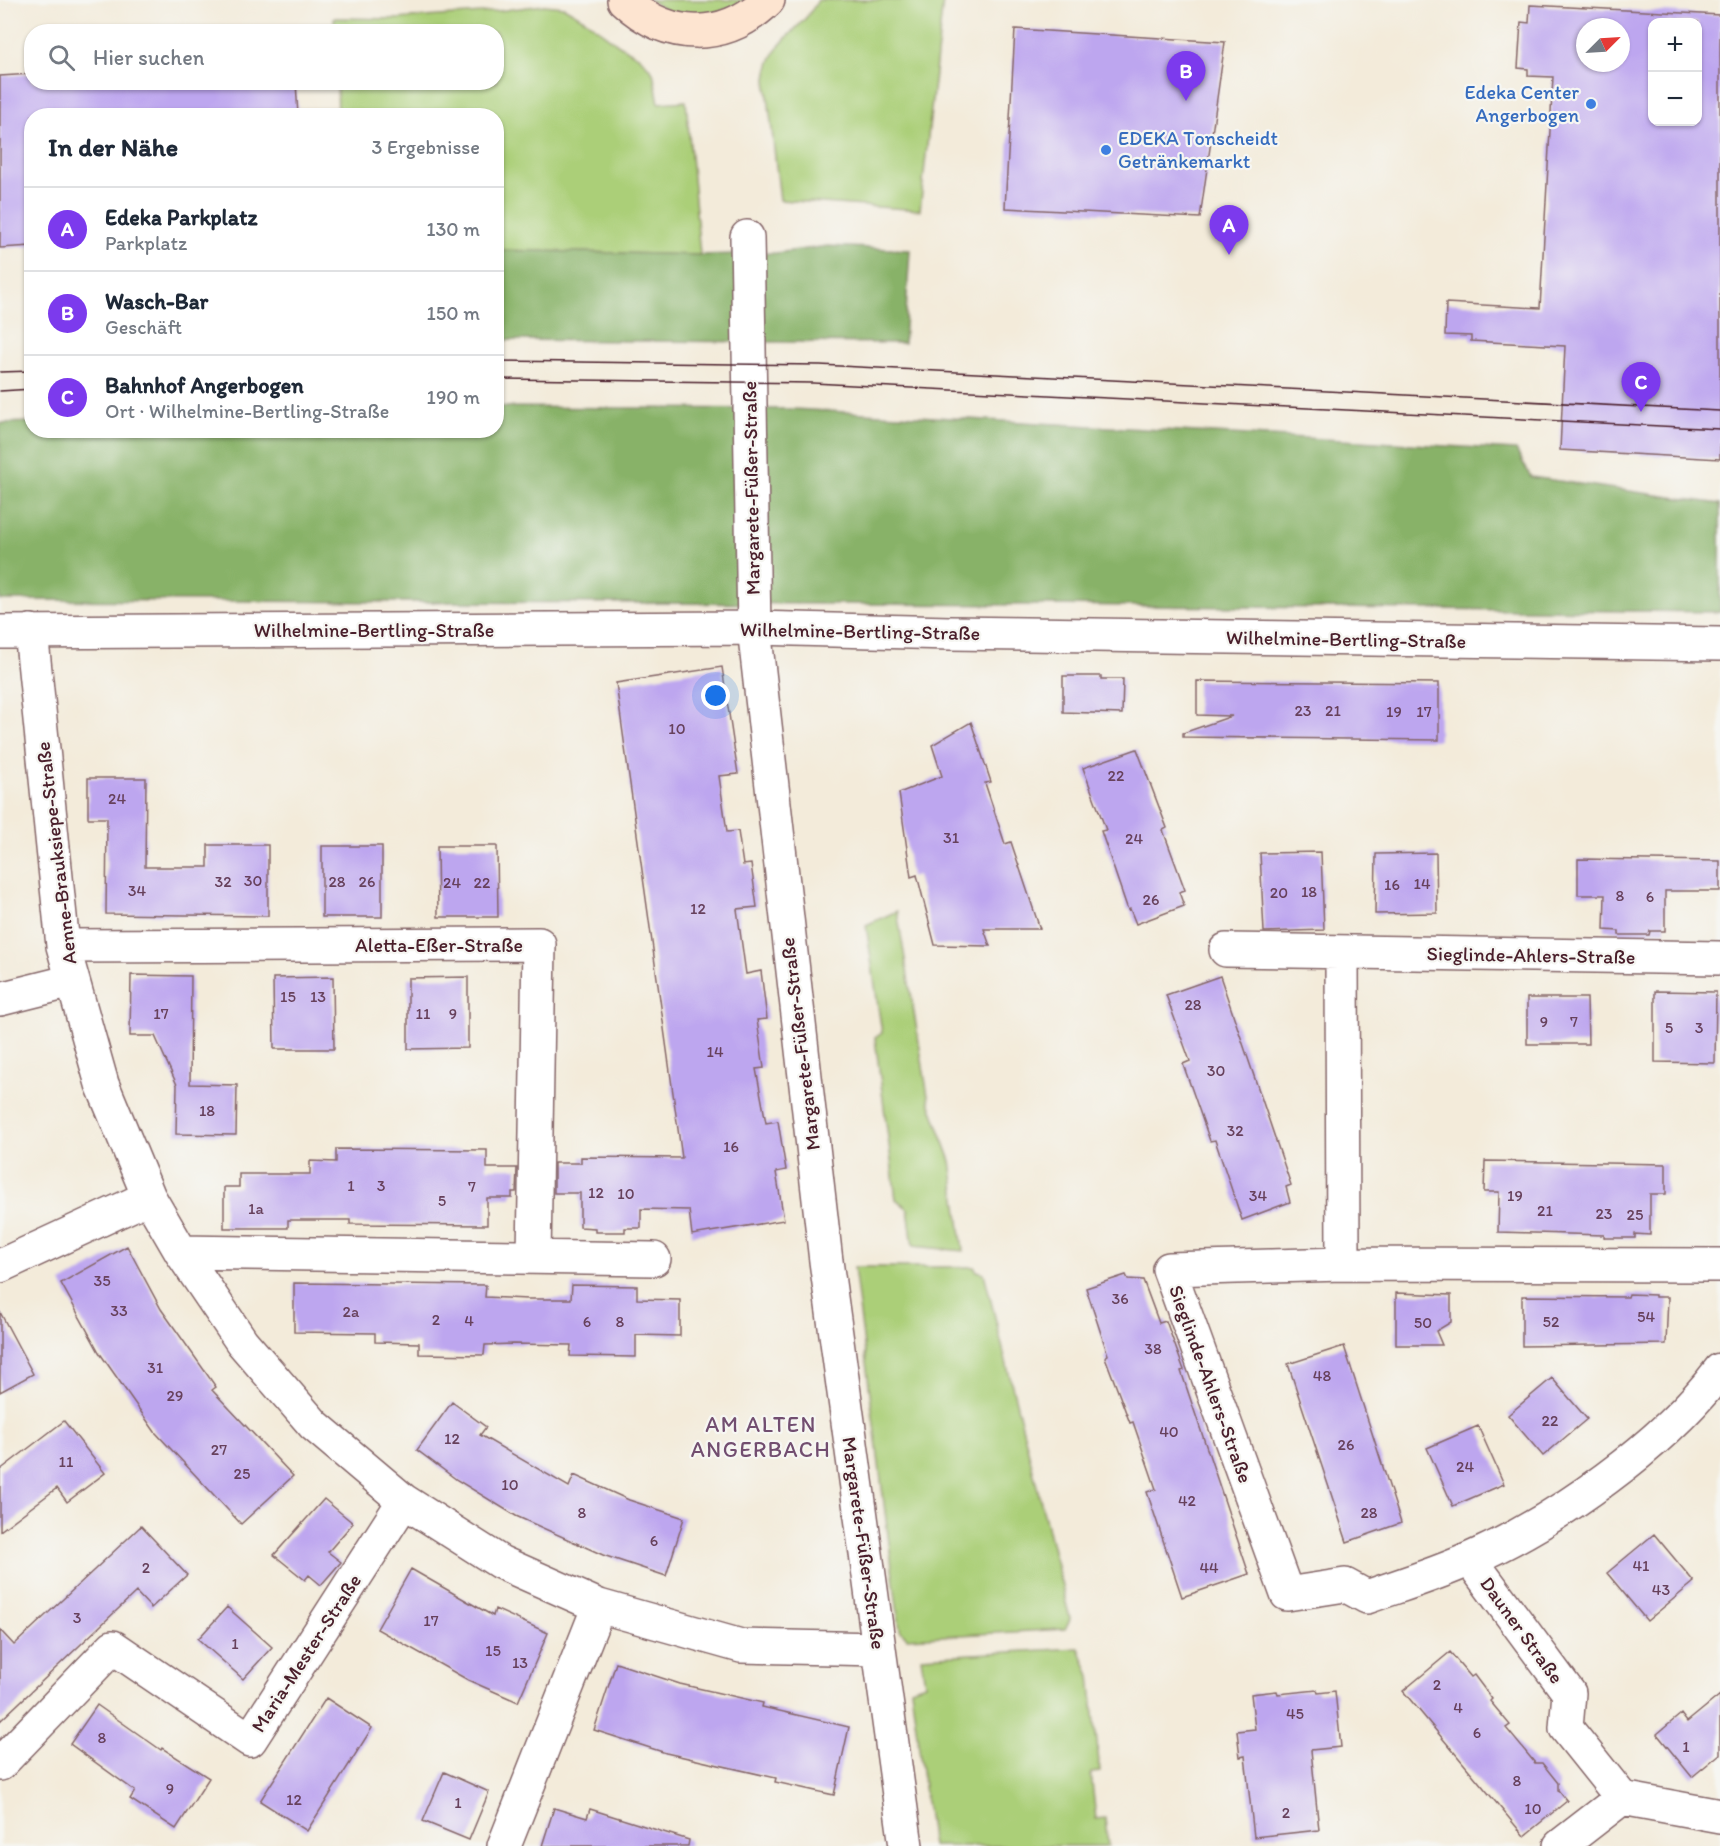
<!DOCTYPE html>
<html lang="de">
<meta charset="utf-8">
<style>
body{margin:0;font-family:Itim,sans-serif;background:#f2f2f3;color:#1f2937}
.controls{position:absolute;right:18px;top:18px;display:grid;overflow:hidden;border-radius:12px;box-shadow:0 2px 4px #0004}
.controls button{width:54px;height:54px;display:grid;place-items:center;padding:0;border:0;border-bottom:2px solid #e0e1e3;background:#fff;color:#1f2937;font:30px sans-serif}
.compass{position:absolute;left:1576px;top:18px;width:54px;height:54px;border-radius:50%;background:#fff;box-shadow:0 2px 4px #0004;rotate:66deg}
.you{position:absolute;left:716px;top:696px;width:21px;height:21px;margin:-15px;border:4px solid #fff;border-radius:50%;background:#1a73e8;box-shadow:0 0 0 9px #1a73e833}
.badge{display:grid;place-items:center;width:39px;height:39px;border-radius:50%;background:#7c3aed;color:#fff;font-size:20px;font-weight:700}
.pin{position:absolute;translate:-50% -50px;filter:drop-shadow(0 2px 3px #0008)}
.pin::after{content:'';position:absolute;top:32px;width:21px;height:18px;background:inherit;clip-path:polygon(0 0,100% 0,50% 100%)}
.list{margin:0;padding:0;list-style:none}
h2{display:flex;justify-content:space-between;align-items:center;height:78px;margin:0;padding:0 24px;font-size:26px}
h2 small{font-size:20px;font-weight:400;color:#747a83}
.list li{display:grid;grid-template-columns:39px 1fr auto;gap:18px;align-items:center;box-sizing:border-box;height:84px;padding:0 24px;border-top:2px solid #e0e1e3}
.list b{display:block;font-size:22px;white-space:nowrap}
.list p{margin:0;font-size:20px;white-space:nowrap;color:#747a83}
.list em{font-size:20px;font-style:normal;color:#747a83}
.icon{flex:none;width:33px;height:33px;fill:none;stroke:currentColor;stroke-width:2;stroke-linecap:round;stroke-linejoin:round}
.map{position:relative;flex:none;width:1720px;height:1846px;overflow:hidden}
.search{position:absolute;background:#fff;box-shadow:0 2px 4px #0004;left:24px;top:24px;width:480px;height:66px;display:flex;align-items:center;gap:15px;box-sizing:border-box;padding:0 21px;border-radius:24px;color:#747a83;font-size:22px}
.panel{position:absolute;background:#fff;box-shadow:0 2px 4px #0004;left:24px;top:108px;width:480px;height:330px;border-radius:24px}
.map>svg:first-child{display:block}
</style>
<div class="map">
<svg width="1720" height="1846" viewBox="0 0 1720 1846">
<rect width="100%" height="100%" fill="#f6f6f2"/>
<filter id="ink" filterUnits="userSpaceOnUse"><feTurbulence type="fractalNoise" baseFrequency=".0167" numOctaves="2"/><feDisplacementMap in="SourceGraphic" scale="12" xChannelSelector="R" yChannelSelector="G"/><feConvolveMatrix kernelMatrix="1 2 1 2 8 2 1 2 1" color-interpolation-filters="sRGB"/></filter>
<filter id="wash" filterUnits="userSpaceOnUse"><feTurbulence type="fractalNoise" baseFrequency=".008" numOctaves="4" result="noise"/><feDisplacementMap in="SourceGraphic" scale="24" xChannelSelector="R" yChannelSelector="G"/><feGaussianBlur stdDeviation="1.35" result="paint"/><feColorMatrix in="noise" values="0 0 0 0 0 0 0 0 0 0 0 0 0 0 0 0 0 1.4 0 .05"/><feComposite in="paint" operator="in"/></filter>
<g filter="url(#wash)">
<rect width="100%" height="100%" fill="#f3ebda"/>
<!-- green -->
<path fill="#abcf78" stroke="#7a7752" stroke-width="1.5" d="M648,0H747L710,16L672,13Z
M818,0H943L920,210L780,200L766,79C771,38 800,34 818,0Z
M544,5L564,7L586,20L619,45L640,57L653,72L659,103L686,101L700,255L497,250L496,116L338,115L337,83L496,82V32L335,31L334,18L397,19L482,13Z
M897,911L929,1102L951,1161L963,1251L913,1246L908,1209L896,1199L875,1038L882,1033L866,925Z
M854,1267H974L977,1271L984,1273L1070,1619L1065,1629L907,1638L900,1630Z
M1079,1648L1090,1676L1100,1772L1091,1773L1096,1819L1105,1818L1108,1846H932L911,1689L925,1684L921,1657Z"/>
<!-- forest -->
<path fill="#88b268" stroke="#69684a" stroke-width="1.5" d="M828,246L910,250L904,343L497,340V250L700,255L776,253Z
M497,407L793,409L1516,450L1531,477L1720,504V612L1045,605L0,600V423L31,422L32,430H496Z"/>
<g id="blocks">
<!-- building -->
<path fill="#bda6ef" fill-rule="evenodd" d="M1530,5L1720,15V459L1560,450L1565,346L1471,341V336L1445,335L1446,303L1540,308L1553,77L1528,76V69L1518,68L1521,22L1529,23ZM1653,22H1698V122H1653ZM1585,27H1621V63H1585Z
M1015,29L1225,42L1200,218L1005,208Z
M32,74V82H296L298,116H32V246L0,248V76Z
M722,667L738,774L719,776L727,832L738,831L743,865L751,864L757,907L737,909L746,974L761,971L767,1019L757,1020L764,1068L756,1069L766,1123L778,1121L786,1170L776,1172L784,1220L692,1235L689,1210L641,1209V1228H625V1232H595V1228L580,1227V1193H554V1163H581V1157L682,1158L616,683Z
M1063,676H1101V679H1123L1122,714L1063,712Z
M1197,681L1439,683V740L1183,737V733L1232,716L1197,715Z
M971,722L991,782L985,783L1005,844L1011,842L1040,929H984L990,946L935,945L917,875L911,877L899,793L942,776L932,745Z
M1137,749L1167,828L1163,830L1185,890L1179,892L1184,906L1136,924L1130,909L1128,910L1101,831L1106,830L1083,768Z
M88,778H146L145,867H208V845H268V916L106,914L107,818H88Z
M322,846H382V917H322Z
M437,846H497L498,917H438Z
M1321,852L1324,930L1264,932L1260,853Z
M1436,853L1437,913L1375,914L1376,854Z
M1578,859L1720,861V891H1665V931H1650L1649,935H1619V931L1604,930L1605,895H1578Z
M131,975L191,976L190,1084L237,1085L236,1135L176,1134L177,1085L155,1036H130Z
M1220,976L1291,1185L1286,1187L1290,1202L1242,1220L1215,1140L1210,1141L1183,1064L1190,1061L1166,995Z
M333,977L334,1049H274L273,978Z
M468,977V1048L408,1049V978Z
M1655,991L1716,992L1715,1063L1655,1062Z
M1527,998H1587L1588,1044H1527Z
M336,1149L487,1150V1168H517L516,1192H512V1198H487V1225L350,1224V1220H288V1228H224V1187H239V1174H310V1161L336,1162Z
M1485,1161L1666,1164V1194H1650V1235L1635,1234V1238H1604V1235L1498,1232L1499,1192H1484Z
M127,1246L161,1309L216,1387L212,1390L293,1476L241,1524L155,1432L99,1352L61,1283Z
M1126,1275L1128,1279L1143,1280L1159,1323L1166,1321L1184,1370L1181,1371L1249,1574L1182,1597L1147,1492L1156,1489L1133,1422L1130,1423L1105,1357L1108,1355L1086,1288Z
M294,1283L486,1285L485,1297L528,1299H571L572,1285L637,1286V1299L680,1300V1336L636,1335V1357L570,1356L571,1345L513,1344L485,1345L484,1355L419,1354V1343L375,1342V1333L294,1332Z
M1396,1293L1451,1295V1322L1436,1331L1442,1345H1396Z
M1629,1294L1655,1295V1297H1668L1666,1344L1522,1346V1296L1628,1297Z
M0,1312L33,1374L0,1392Z
M1344,1346L1401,1523L1347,1542L1288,1364Z
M1552,1378L1587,1419L1543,1456L1508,1415Z
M452,1402L486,1427L480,1435L569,1487L574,1475L629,1500L684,1518L666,1576L603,1555L516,1516L457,1480L417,1450Z
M64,1421L105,1473L67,1502L57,1488L0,1531V1470Z
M1478,1426L1504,1484L1453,1506L1427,1448Z
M324,1499L353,1523L328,1552L341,1562L321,1585L309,1575L305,1580L274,1555Z
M141,1526L187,1575L151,1608L136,1592L0,1721V1630L14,1645Z
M1654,1534L1694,1582L1647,1621L1607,1573Z
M411,1569L493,1616L495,1609L548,1633L518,1702L468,1680L377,1629Z
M227,1607L272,1647L243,1679L198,1639Z
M1450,1652L1471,1677L1474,1675L1492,1699L1490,1701L1510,1725L1506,1728L1535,1763H1542L1558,1783V1790L1567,1801L1524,1836L1403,1691Z
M616,1663L680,1684L763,1703L762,1707L849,1727L834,1795L775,1782L776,1778L666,1753L594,1730Z
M1317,1690L1318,1693L1335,1691L1341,1747L1311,1750L1319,1830L1254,1837L1245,1756L1240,1757L1237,1731L1255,1729L1251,1694L1277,1691L1278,1694Z
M1720,1695V1754L1692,1777L1657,1734L1681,1714L1687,1722Z
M326,1698L372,1728L307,1831L260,1801Z
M97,1705L161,1750L162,1748L209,1778L176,1829L130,1799L135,1791L70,1744Z
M444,1772L489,1792L469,1840L423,1821Z
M554,1808L587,1818L590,1809L689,1840L688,1846H542Z"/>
</g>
</g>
<g filter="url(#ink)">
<use href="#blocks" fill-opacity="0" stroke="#856668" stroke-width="1.5"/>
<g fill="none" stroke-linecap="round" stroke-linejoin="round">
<defs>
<path id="street" d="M747,237L754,628L826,1261L906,1846
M31,631L63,946L102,1084L149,1197L181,1252L242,1342L314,1425L404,1501L500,1562L599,1606L741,1646L879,1649
M0,632L754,628L950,633L1720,644
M63,946L539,944L534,1257
M1226,950L1720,958
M1342,952L1343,1264
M0,999L72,981
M181,1252L654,1259
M1720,1265L1343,1264L1169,1269L1287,1594L1345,1585L1367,1597C1401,1585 1437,1574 1470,1559C1555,1522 1664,1445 1720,1370
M0,1266L149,1197
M1470,1559L1569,1693L1566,1728L1622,1798L1720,1816
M0,1764L113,1647L250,1740L404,1501
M504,1846L599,1606
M1560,1846L1622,1798"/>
<path id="secondary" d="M624,0C668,41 725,42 768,0"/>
</defs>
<!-- street casing -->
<use href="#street" stroke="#856668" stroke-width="36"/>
<!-- secondary casing -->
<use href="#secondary" stroke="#856668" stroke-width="36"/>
<!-- street -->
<use href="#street" stroke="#fff" stroke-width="33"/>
<!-- secondary -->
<use href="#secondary" stroke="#fde4d0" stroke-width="33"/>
<!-- tram -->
<path stroke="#4a1f2b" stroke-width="1.5" d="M496,361L820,365L1720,411
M0,372L32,371
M496,379L813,383L1720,429
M0,391L32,389"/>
</g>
</g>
<!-- markers -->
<g fill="#3f7fe0" stroke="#f6f6f2" stroke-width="2">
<circle cx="1591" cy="104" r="6"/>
<circle cx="1106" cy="150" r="6"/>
</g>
<g text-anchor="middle" stroke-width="4.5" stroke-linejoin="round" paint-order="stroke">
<!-- number labels -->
<g font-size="16" fill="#67415c">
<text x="1303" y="716">23</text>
<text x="1333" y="716">21</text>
<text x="1394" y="717">19</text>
<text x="1424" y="717">17</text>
<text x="677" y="734">10</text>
<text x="1116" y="781">22</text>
<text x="117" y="804">24</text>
<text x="951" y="843">31</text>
<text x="1134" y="844">24</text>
<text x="253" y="886">30</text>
<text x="223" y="887">32</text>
<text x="337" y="887">28</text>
<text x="367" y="887">26</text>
<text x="452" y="888">24</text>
<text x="482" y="888">22</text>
<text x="1422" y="889">14</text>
<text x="1392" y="890">16</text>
<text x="137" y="896">34</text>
<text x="1309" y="897">18</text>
<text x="1279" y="898">20</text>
<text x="1620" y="901">8</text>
<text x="1650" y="902">6</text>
<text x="1151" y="905">26</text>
<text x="698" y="914">12</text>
<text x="288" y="1002">15</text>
<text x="318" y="1002">13</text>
<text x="1193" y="1010">28</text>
<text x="161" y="1019">17</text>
<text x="423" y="1019">11</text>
<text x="453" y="1019">9</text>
<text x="1544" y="1027">9</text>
<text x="1574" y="1027">7</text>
<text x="1669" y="1033">5</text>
<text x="1699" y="1033">3</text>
<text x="715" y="1057">14</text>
<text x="1216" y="1076">30</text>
<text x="207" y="1116">18</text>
<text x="1235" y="1136">32</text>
<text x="731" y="1152">16</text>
<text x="351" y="1191">1</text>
<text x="381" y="1191">3</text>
<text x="472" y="1192">7</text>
<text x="596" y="1198">12</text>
<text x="626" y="1199">10</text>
<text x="1258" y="1201">34</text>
<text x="1515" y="1201">19</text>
<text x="442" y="1206">5</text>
<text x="256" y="1214">1a</text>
<text x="1545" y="1216">21</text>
<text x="1604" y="1219">23</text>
<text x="1635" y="1220">25</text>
<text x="102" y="1286">35</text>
<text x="1120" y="1304">36</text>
<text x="119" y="1316">33</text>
<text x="351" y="1317">2a</text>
<text x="1646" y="1322">54</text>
<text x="436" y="1325">2</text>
<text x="469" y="1326">4</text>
<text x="587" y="1327">6</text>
<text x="620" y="1327">8</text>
<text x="1551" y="1327">52</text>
<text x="1423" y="1328">50</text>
<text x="1153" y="1354">38</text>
<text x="155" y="1373">31</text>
<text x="1322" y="1381">48</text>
<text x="175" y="1401">29</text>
<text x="1550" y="1426">22</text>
<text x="1169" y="1437">40</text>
<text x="452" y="1444">12</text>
<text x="1346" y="1450">26</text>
<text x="219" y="1455">27</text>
<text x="66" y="1467">11</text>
<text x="1465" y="1472">24</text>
<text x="242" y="1479">25</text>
<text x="510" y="1490">10</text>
<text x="1187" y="1506">42</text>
<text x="582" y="1518">8</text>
<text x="1369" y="1518">28</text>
<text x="654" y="1546">6</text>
<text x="1641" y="1571">41</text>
<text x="146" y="1573">2</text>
<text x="1209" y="1573">44</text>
<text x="1661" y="1595">43</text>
<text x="77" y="1623">3</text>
<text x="431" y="1626">17</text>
<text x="235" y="1649">1</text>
<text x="493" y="1656">15</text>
<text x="520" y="1668">13</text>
<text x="1437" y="1690">2</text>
<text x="1458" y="1713">4</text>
<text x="1295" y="1719">45</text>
<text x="1477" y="1738">6</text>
<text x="102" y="1743">8</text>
<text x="1686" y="1752">1</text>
<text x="1517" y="1786">8</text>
<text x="170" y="1794">9</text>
<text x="294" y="1805">12</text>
<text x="458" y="1808">1</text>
<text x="1533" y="1814">10</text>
<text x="1286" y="1818">2</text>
</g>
<!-- shop labels -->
<g font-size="20" fill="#366cbe" stroke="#f6f6f2" text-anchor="end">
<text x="1579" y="99">Edeka Center<tspan x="1579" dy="23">Angerbogen</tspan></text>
<text x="1118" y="145" text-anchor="start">EDEKA Tonscheidt<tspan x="1118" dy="23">Getränkemarkt</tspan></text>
</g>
<!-- street labels -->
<g font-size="20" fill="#4a1f2b" stroke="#f6f6f2">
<text transform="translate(751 488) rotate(-91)" y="7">Margarete-Füßer-Straße</text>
<text x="374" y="637">Wilhelmine-Bertling-Straße</text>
<text transform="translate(860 631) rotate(1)" y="7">Wilhelmine-Bertling-Straße</text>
<text transform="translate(1346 639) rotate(1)" y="7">Wilhelmine-Bertling-Straße</text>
<text transform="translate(56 853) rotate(-97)" y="7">Aenne-Brauksiepe-Straße</text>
<text x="439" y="952">Aletta-Eßer-Straße</text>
<text transform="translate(1531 955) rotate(1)" y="7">Sieglinde-Ahlers-Straße</text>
<text transform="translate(800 1044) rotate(-97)" y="7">Margarete-Füßer-Straße</text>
<text transform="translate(1211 1384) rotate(70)" y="7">Sieglinde-Ahlers-Straße</text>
<text transform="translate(864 1543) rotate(82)" y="7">Margarete-Füßer-Straße</text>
<text transform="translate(1522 1630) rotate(54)" y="7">Dauner Straße</text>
<text transform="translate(306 1653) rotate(-57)" y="7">Maria-Mester-Straße</text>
</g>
<!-- quarter labels -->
<g font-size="22" letter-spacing="1.5" fill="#724e70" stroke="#f6f6f2">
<text x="761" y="1432">AM ALTEN<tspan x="761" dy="25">ANGERBACH</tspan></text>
</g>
</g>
</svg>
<div class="controls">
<button>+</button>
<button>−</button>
</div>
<svg class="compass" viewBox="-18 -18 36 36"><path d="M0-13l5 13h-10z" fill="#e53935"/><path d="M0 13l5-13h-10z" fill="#747a83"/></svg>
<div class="you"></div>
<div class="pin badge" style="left:1229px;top:255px">A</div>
<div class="pin badge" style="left:1186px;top:101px">B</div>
<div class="pin badge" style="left:1641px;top:412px">C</div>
<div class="search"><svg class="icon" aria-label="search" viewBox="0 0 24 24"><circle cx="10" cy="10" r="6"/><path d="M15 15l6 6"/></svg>Hier suchen</div>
<section class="panel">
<h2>In der Nähe<small>3 Ergebnisse</small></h2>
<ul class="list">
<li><span class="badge">A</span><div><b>Edeka Parkplatz</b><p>Parkplatz</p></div><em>130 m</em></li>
<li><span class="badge">B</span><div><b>Wasch-Bar</b><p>Geschäft</p></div><em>150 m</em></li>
<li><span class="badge">C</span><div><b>Bahnhof Angerbogen</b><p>Ort · Wilhelmine-Bertling-Straße</p></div><em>190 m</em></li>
</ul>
</section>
</div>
